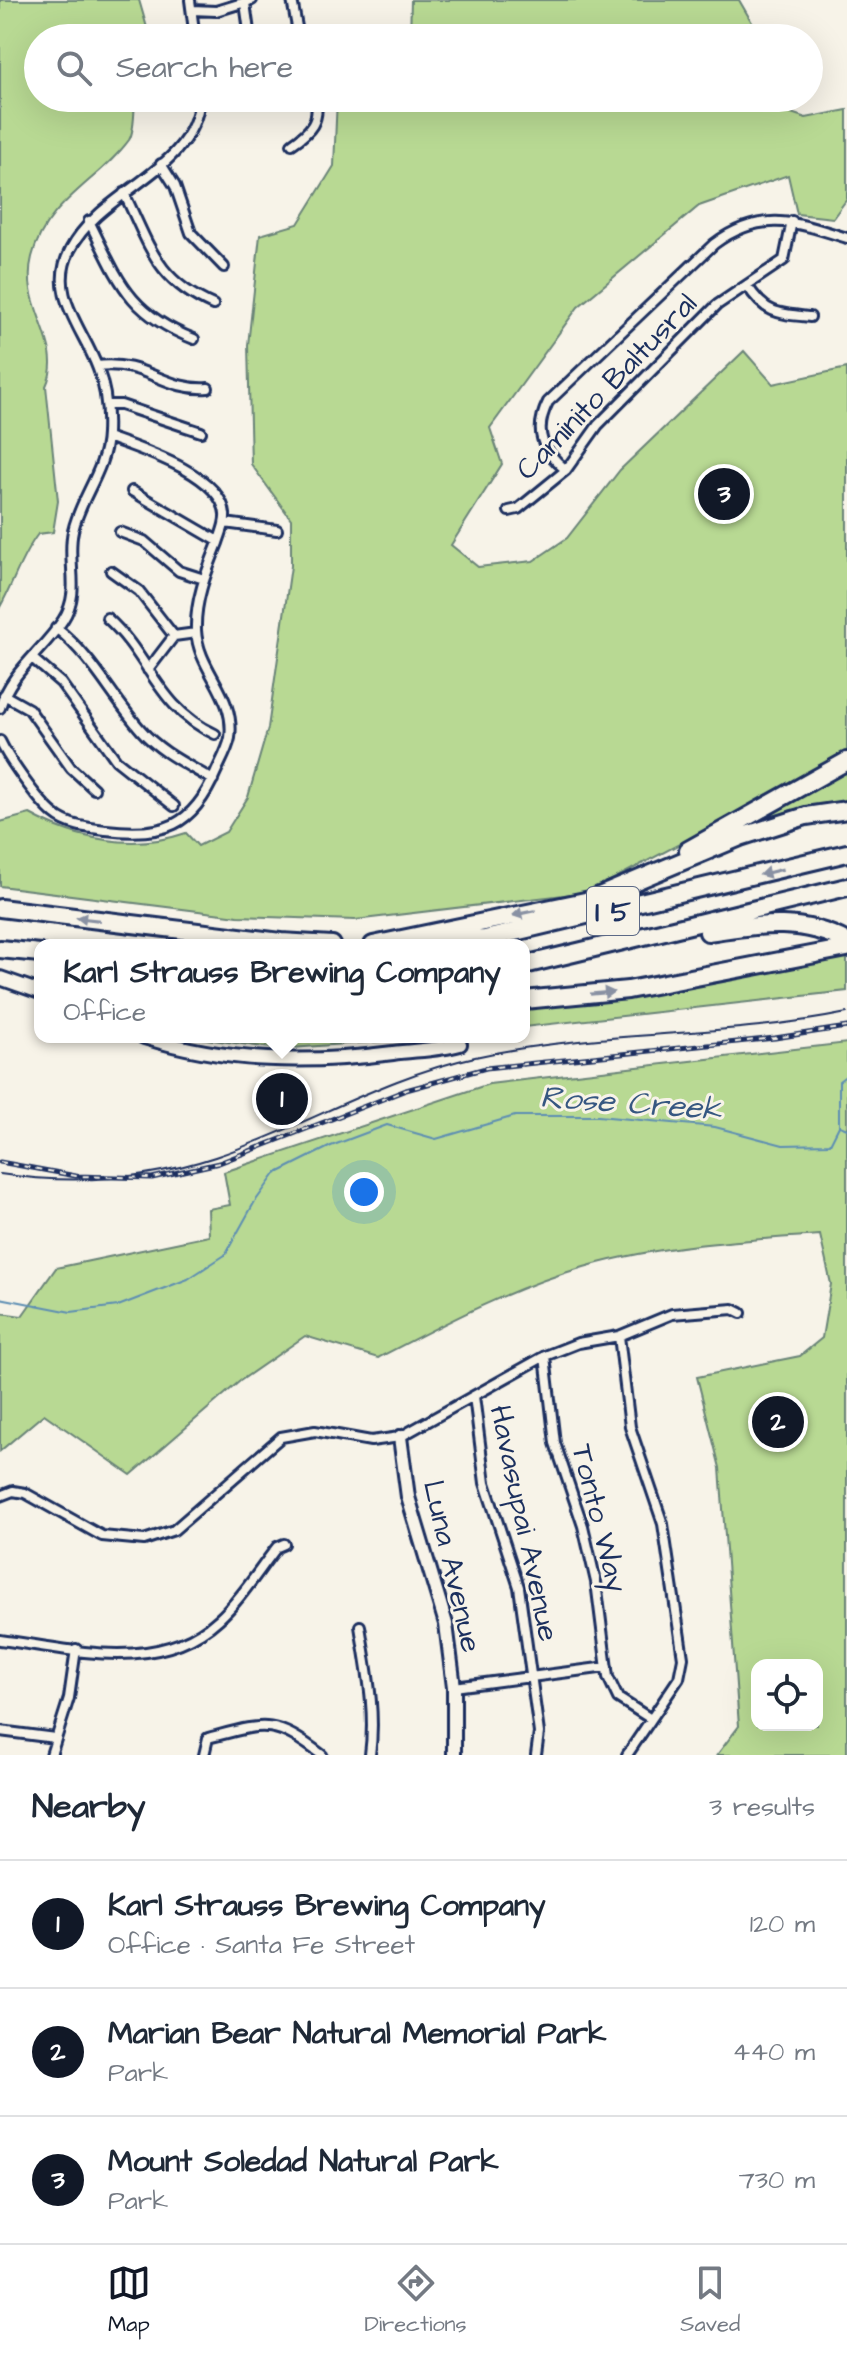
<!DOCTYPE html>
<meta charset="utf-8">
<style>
body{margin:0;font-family:"Architects Daughter",sans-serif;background:#f2f2f3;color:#1f2937}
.controls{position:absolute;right:24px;bottom:24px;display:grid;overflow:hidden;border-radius:16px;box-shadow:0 8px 32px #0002}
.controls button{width:72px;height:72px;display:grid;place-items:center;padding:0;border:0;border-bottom:2px solid #e0e1e3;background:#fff;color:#1f2937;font:40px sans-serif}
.you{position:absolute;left:364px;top:1192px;width:28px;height:28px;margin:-20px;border:6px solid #fff;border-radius:50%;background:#1a73e8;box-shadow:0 0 0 12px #1a73e833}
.badge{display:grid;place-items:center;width:52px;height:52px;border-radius:50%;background:#111827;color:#fff;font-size:26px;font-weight:700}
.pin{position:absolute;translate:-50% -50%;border:4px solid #fff;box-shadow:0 2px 8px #0006}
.popup{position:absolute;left:34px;top:939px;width:496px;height:104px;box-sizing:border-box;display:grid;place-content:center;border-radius:16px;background:#fff;filter:drop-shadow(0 2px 6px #0005);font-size:26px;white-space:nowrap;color:#747a83}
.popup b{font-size:30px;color:#1f2937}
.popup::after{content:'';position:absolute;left:50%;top:100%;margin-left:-16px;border:16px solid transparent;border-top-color:#fff}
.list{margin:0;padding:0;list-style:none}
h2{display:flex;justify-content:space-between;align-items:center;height:104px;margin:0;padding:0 32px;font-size:34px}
h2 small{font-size:26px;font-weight:400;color:#747a83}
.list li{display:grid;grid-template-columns:52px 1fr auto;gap:24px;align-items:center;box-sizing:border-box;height:128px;padding:0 32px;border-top:2px solid #e0e1e3}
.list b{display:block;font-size:30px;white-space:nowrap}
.list p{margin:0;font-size:26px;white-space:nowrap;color:#747a83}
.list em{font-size:26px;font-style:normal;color:#747a83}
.icon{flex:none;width:44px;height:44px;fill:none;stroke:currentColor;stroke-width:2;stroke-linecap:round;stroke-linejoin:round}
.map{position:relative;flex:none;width:847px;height:1755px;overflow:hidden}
.search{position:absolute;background:#fff;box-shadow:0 8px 32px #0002;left:24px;right:24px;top:24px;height:88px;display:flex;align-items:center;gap:20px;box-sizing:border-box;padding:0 28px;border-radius:44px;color:#747a83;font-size:30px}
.sheet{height:488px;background:#fff}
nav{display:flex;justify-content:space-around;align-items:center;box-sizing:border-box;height:112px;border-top:2px solid #e0e1e3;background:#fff;font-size:22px;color:#747a83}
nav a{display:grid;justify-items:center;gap:4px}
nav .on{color:#111827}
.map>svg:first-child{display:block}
</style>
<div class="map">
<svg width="847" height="1755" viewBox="0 0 847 1755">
<rect width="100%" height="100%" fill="#f7f3e8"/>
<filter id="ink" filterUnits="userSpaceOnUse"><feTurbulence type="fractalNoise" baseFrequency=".0125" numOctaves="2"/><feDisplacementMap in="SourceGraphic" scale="16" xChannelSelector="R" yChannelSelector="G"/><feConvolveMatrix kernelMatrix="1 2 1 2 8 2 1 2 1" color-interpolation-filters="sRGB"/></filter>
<g filter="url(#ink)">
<!-- green -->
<path fill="#b8d993" stroke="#6a8478" stroke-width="2" fill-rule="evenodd" d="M0,0H139L150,38H38V98H135C134,109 135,131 129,140C99,181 45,203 32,257C19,307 66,343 46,386L58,501L53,532L38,534C21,556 14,582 0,607Z
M411,0H739L761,38H410Z
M337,98H785L791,113L806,118L847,110V199L833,218L797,214L788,175L699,206L578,307L490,428L502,464L451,545L478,567L533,561L567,538L620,470L744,351L773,384L847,368V755L589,892L355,920L238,916L0,886V822L30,814C77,840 134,851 186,833L198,846L226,832L248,797L268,728L291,566V519L251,464L248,345L260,235L298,224L334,166Z
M847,772V800L791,810L723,838Z
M847,956V991L524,1027V1007Z
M192,1037H439L278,1049Z
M847,1043V1755H717L739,1726L720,1468L697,1377L800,1356L822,1338L831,1284L820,1235C742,1240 660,1245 584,1267C511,1288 445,1323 378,1358L305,1336L240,1381L131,1475L44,1414L0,1451V1313L22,1316L56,1268L209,1236L208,1209L230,1205L224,1172L489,1084ZM757,1665H817V1725H757Z"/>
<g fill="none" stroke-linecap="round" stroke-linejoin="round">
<!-- stream -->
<path stroke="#5d8eb3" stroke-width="2" d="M840,1126L847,1129
M0,1298L71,1312L118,1306L188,1279L225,1255L254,1203L275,1174L331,1146L387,1125L436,1139L515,1116H598L715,1127L783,1145L830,1144L839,1126V1081L847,1075"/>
<defs>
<path id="street" d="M190,0L195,38
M292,0L299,38
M245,3L250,38
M192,10L216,11L252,0
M292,144C310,132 321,121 315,98
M161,164L175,186L191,233L224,267
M124,193C150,246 156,280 213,305
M89,221C119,281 128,313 194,339
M747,285C765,314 778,314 810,317
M97,366C146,360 164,391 208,388
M107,405H121L201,432
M566,470C542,450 533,432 548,402L714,244C761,209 796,222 847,238
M132,491L218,541
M509,511L518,509L566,470L598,425L717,305L784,260L792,221
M225,523L277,530
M120,532L144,541L179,571L204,579
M111,571L139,591L174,636
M107,618C151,657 156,707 215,734
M56,628C93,657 111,696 141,730C160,752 188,765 213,780
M32,658L61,683L116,760L174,806
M148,670L174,636L196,633
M4,695L29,709L71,768L94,789
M0,708C10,672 43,651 63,620C82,591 66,562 73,531C80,498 106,470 107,434C108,412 106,389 98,369C84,329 47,294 70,250C101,189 194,172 200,98
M0,741C9,760 38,801 54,814C68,826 89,828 106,830C163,837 193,827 216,772C221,761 228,749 230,738C236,695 198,671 196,630C195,599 207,571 218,543C221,533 226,524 225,514C221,474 140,449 107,437
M619,1336L630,1427L663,1524L683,1658L679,1678L627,1755
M545,1356L555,1443L583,1526L596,1582L608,1677L618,1698L651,1719
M474,1396L485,1483L519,1587L539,1733L536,1755
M0,1496L13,1491L25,1493L102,1536L144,1540L174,1530L281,1437L315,1431L371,1441L400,1437L545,1356L578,1343L619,1336L672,1314L733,1309L741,1313
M360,1626C367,1670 376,1711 370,1755
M0,1640C73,1649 158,1675 219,1619C241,1599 258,1571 277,1547L284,1544
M454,1687L607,1667
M0,1731L55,1738
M51,1755L69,1698L76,1649
M204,1755L208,1738C265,1723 273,1718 322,1755"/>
<path id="secondary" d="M0,978L40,992
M144,1037C227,1063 308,1064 393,1053C415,1050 438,1050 460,1044
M400,1437L408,1497L446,1624L454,1687V1755"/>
<path id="highway" d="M688,850L847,761
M0,908L281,942L332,945
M708,932C757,925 802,917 847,942
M427,942L485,939L847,853
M373,945L590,900L740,837L806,816L847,810
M0,949L40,953
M524,965L847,887
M524,1000L628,990L847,948"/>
</defs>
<!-- street casing -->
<use href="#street" stroke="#1b2f5e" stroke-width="14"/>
<!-- secondary casing -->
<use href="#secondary" stroke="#1b2f5e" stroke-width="18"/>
<!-- highway casing -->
<use href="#highway" stroke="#1b2f5e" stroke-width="22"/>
<!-- street -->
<use href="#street" stroke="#f7f3e8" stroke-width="8"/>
<!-- secondary -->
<use href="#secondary" stroke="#f7f3e8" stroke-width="12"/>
<!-- highway -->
<use href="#highway" stroke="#f7f3e8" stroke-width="16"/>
<!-- tram -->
<path stroke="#1b2f5e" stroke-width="2" d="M0,1174C73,1185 145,1180 215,1157C303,1128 383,1077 475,1057C597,1030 725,1038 847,1013"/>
<defs>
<path id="rail" d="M0,1162L76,1176L152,1178L219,1163L406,1090L486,1068L775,1038L847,1027"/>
</defs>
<!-- rail casing -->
<use href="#rail" stroke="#1b2f5e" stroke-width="5"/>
<!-- rail -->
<use href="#rail" stroke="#f7f3e8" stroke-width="2" stroke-dasharray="6" stroke-linecap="butt"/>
</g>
<!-- one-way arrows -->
<defs><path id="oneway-solid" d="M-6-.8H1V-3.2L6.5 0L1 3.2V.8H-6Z" transform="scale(2)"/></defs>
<g fill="#8991a3">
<use href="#oneway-solid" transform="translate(771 872) rotate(166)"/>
<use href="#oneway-solid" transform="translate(524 913) rotate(168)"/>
<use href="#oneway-solid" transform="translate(88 919) rotate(-173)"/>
<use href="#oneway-solid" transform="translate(602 993) rotate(-5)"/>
</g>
</g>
<g text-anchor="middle" stroke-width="6" stroke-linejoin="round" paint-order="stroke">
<!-- shield labels -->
<rect fill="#f7f3e8" stroke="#5d6a87" stroke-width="2" x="587" y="887" width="52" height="48" rx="6"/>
<g font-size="28" font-weight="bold" fill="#1b2f5e">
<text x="613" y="921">I 5</text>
</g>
<!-- street labels -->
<g font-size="30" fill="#1b2f5e" stroke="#f7f3e8">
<text transform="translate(606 386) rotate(-46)" y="10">Caminito Baltusral</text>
<text transform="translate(600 1518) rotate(76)" y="10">Tonto Way</text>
<text transform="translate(525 1523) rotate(78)" y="10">Havasupai Avenue</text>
<text transform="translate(453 1566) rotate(77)" y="10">Luna Avenue</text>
</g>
<!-- water labels -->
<g font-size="32" font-style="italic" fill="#365781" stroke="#f7f3e8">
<text transform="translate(631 1102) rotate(4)" y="11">Rose Creek</text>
</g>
</g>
</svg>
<div class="controls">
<button><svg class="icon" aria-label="locate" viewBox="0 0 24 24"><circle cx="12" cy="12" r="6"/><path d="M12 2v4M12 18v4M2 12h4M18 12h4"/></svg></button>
</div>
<div class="you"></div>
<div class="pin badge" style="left:282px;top:1099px">1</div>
<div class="popup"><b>Karl Strauss Brewing Company</b>Office</div>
<div class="pin badge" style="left:778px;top:1422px">2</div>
<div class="pin badge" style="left:724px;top:494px">3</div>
<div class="search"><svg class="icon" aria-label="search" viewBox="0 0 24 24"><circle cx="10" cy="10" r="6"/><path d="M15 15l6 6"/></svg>Search here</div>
</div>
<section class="sheet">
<h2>Nearby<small>3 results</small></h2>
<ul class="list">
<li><span class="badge">1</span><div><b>Karl Strauss Brewing Company</b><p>Office · Santa Fe Street</p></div><em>120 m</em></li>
<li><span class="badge">2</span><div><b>Marian Bear Natural Memorial Park</b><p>Park</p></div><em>440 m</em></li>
<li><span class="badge">3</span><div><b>Mount Soledad Natural Park</b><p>Park</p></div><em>730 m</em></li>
</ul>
</section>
<nav>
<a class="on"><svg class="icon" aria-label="map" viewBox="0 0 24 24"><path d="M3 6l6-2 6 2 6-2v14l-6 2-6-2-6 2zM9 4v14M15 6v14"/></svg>Map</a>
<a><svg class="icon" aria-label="directions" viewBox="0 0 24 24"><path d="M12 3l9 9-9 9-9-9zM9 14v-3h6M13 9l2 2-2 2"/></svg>Directions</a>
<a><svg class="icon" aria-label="saved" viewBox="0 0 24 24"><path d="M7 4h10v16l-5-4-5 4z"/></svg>Saved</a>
</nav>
